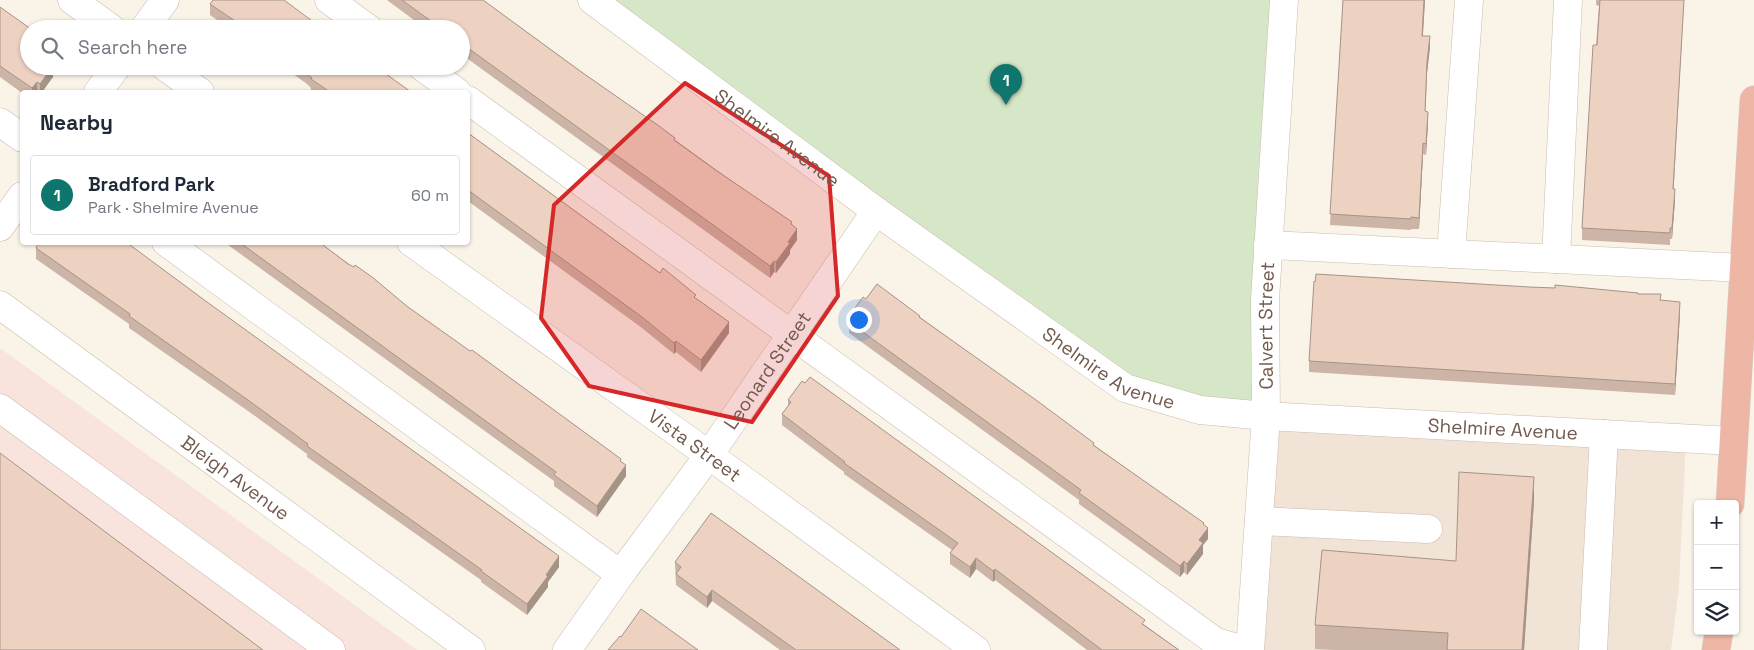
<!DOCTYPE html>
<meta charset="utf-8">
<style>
body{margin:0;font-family:"Space Grotesk",sans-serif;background:#f6f6f7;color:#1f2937}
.controls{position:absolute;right:15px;bottom:15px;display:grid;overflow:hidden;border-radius:5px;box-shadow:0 1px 4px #0004}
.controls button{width:45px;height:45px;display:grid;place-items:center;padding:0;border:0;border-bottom:1px solid #e0e1e3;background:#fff;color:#1f2937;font:25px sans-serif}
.you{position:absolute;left:858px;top:319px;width:18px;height:18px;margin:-12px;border:4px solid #fff;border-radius:50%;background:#1a73e8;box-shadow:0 0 0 8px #1a73e833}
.badge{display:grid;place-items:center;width:32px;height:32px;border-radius:50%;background:#0f766e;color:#fff;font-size:16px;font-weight:700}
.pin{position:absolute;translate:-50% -41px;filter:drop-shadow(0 1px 2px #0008)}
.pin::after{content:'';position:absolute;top:26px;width:18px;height:15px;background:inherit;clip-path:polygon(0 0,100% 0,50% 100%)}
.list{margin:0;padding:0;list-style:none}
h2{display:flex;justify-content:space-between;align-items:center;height:65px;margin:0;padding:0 20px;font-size:21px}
h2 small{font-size:16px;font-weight:400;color:#747a83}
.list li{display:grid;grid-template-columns:32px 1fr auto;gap:15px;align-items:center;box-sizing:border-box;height:80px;margin:0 10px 10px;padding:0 10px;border:1px solid #e0e1e3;border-radius:5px}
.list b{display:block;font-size:19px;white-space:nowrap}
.list p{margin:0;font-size:16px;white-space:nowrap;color:#747a83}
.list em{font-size:16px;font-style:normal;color:#747a83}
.icon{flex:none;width:28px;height:28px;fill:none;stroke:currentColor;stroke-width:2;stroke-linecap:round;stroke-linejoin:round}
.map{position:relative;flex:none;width:1754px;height:650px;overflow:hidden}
.search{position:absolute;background:#fff;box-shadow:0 1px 4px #0004;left:20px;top:20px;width:450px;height:55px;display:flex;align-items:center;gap:12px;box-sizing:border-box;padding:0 18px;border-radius:28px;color:#747a83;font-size:19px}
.panel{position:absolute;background:#fff;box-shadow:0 1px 4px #0004;left:20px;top:90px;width:450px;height:155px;border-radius:5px}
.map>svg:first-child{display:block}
</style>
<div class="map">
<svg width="1754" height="650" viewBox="0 0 1754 650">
<rect width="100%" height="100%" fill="#faf3e8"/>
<!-- residential -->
<path fill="#f1e4d7" d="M1266,416L1686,438L1679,588L1671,650H1250Z"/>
<!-- commercial -->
<path fill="#f9e4dd" d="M0,348L417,650H0Z"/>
<!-- green -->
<path fill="#d5e7c7" d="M592,0H1284L1266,416L1125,388Z"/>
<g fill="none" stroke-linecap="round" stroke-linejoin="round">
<defs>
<g id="minor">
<path d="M72,0L112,29"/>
<path d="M329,0L369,29"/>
<path id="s1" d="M592,0L876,211L1125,388L1200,410L1266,416L1733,441"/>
<path d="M144,29L165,0"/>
<path d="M164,66L200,92"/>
<path d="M421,66L457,92"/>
<path d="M98,92L117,66"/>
<path d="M468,100L1216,642L1244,650"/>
<path d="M0,122L22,138"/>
<path d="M0,227L22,196"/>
<path d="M166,242L620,574"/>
<path id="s2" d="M411,242L709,455L976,650"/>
<path d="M1268,245L1744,268"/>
<path d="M1451,254L1469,0"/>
<path d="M1556,259L1568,0"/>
<path id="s3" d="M0,305L471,650"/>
<path d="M0,408L331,650"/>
<path d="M1259,521L1428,529"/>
<path id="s4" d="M567,650L625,568L709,455L876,211"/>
<path id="s5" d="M1250,650L1266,416L1265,300L1284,0"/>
<path d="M1593,650L1604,434"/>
</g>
<path id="highway" d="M1730,504L1754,100
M1716,650L1719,631"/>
</defs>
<!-- minor casing -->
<use href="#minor" stroke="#cbbbaf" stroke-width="29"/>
<!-- highway casing -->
<use href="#highway" stroke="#d8d1cd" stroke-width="29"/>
<!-- minor -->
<use href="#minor" stroke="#fff" stroke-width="28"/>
<!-- highway -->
<use href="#highway" stroke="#eeb6a5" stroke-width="28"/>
</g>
<!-- wall -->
<path fill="#ccb5a7" d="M387,0H483L792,225L797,240L790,250V254L776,273L774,272L770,278L461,54V29H426Z
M1343,0H1425L1423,36L1430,47L1427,73L1425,111L1428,123L1426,155L1423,154L1419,229H1411V230L1330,225Z
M1596,0H1684L1673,189L1675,200L1672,239H1670V245L1582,240V228L1599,6L1596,5Z
M210,4L323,29H230L210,15Z
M0,7L29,66H56L53,70V77L42,92L22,93L0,77Z
M282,66H375L411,92H315L311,90V88L307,84Z
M468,133L696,299L729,333L701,372L676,352L674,354L642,328L468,201Z
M224,242H319L621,462L626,476L597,517L554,486V481Z
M36,248L559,567L548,582V587L527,615L481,582V580L307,457V454L248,411L129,328V324L36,259Z
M1638,294L1661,300L1680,313L1675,395L1309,372V361Z
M866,299L920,317L1094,445L1204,525L1208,539L1203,545V554L1187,575L1184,572L1180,577L1079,504V500L849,333V316Z
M788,400L1145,625L1179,650H1087L995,580L993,582L976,569L970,578L950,564V553L952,550L844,474V472L782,425V414L788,406Z
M1534,501L1524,650H1335L1315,649V625L1456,561Z
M675,562L900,650H780L712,601L707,608L676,585Z"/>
<!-- shaded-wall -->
<path fill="#a69388" d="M1424,0H1425L1422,47V36Z
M1684,0L1673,200V189Z
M1430,36V47L1427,73L1425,122L1427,62Z
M50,66H56L53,70V77L42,92H40V84Z
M37,82V92H32V88Z
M1428,112V123L1426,155V144Z
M1423,143V154L1419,229V218Z
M1675,189V200L1672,239V228Z
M797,229V240L790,250V254L776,273V262L788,242Z
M774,261V272L770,278V266Z
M1680,302V313L1675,395V384Z
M729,322V333L701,372V360Z
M676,341V352L674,354V343Z
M626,465V476L597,517V506Z
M1534,477V501L1524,650H1522Z
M1204,523V533L1208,528V539L1203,545V554L1187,575V564L1199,540Z
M559,556V567L548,582V587L527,615V604L546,575Z
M976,558V569L970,578V567Z
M1184,561V572L1180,577V566Z
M995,569V580L993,582V571Z
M712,590V601L707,608V597Z"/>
<!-- building -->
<path fill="#edd2c2" stroke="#a69388" d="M213,0H284L323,29H247L210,4Z
M402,0H483L580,71L659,126L675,138L674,140L717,171L792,222L791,224L797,229L788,242L790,243L776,262L774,261L770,266L461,43V29H442Z
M1343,0H1424L1422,36H1430L1427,62L1425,111L1428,112L1426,144L1423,143L1419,218L1411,217V219L1330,214Z
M1600,0H1684L1673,189H1675L1672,228H1670V233L1582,228L1593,45H1597Z
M0,7L31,29H29V66H53L40,84L37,82L32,88L0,66Z
M297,66H375L411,92H330L311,79L312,78Z
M468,133L660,273L663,268L696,295L694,297L729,322L701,360L676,341L674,343L642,317L468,190Z
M39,242H126L207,302L559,556L546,575L548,576L527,604L481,571L482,570L307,446L308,444L248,400L129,316L130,314L36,248Z
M239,242H319L348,264L354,267L355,265L372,277L408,307L470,351L472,350L621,459L620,461L626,465L597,506L554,475L556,472Z
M1316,274L1529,287L1555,288V285L1638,293V294H1661L1660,300L1680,302L1675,384L1309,361L1314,281L1315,282Z
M877,284L920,316L919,317L1036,400L1094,443L1093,445L1204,523L1203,524L1208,528L1199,540L1203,543L1187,564L1184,561L1180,566L1079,493L1081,490L849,322L852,318L849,316L863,297L866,299Z
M810,377L1145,620L1142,624L1179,650H1102L995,569L993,571L976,558L970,567L950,553L958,543L844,463L845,462L782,414L791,402L788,400L802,381L805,383Z
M0,453L263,650H0Z
M1459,472L1534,477L1522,650H1447L1448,633L1315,625L1322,550L1456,561Z
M711,513L900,650H796L712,590L707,597L676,574L681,567L675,562Z
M641,609L698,650H608L620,636L621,637Z"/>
<!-- marked area -->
<path fill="#d62828" fill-opacity="0.2" stroke="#d62828" stroke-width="4" stroke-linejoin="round" d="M685,83L829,176L838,296L752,422L589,386L541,318L554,205Z"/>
<g text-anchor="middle" stroke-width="4" stroke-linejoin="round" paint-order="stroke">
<!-- street labels -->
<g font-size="19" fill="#725a4e" stroke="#fdf7ee">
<text dy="7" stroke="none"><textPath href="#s1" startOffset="231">Shelmire Avenue</textPath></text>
<text dy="7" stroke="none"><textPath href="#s5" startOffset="325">Calvert Street</textPath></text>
<text dy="7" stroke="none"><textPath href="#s1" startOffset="636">Shelmire Avenue</textPath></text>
<text dy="7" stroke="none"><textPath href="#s4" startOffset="344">Leonard Street</textPath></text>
<text dy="7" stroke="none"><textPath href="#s1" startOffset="1041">Shelmire Avenue</textPath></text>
<text dy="7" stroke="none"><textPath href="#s2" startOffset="349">Vista Street</textPath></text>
<text dy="7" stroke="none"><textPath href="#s3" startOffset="292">Bleigh Avenue</textPath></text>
</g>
</g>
</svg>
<div class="controls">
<button>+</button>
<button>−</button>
<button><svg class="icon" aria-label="layers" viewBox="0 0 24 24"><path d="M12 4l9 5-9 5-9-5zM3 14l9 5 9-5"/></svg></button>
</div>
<div class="you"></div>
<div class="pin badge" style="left:1006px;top:105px">1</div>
<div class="search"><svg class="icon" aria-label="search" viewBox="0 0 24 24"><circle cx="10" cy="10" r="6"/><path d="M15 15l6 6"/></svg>Search here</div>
<section class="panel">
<h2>Nearby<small></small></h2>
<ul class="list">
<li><span class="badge">1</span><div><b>Bradford Park</b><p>Park · Shelmire Avenue</p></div><em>60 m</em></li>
</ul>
</section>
</div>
